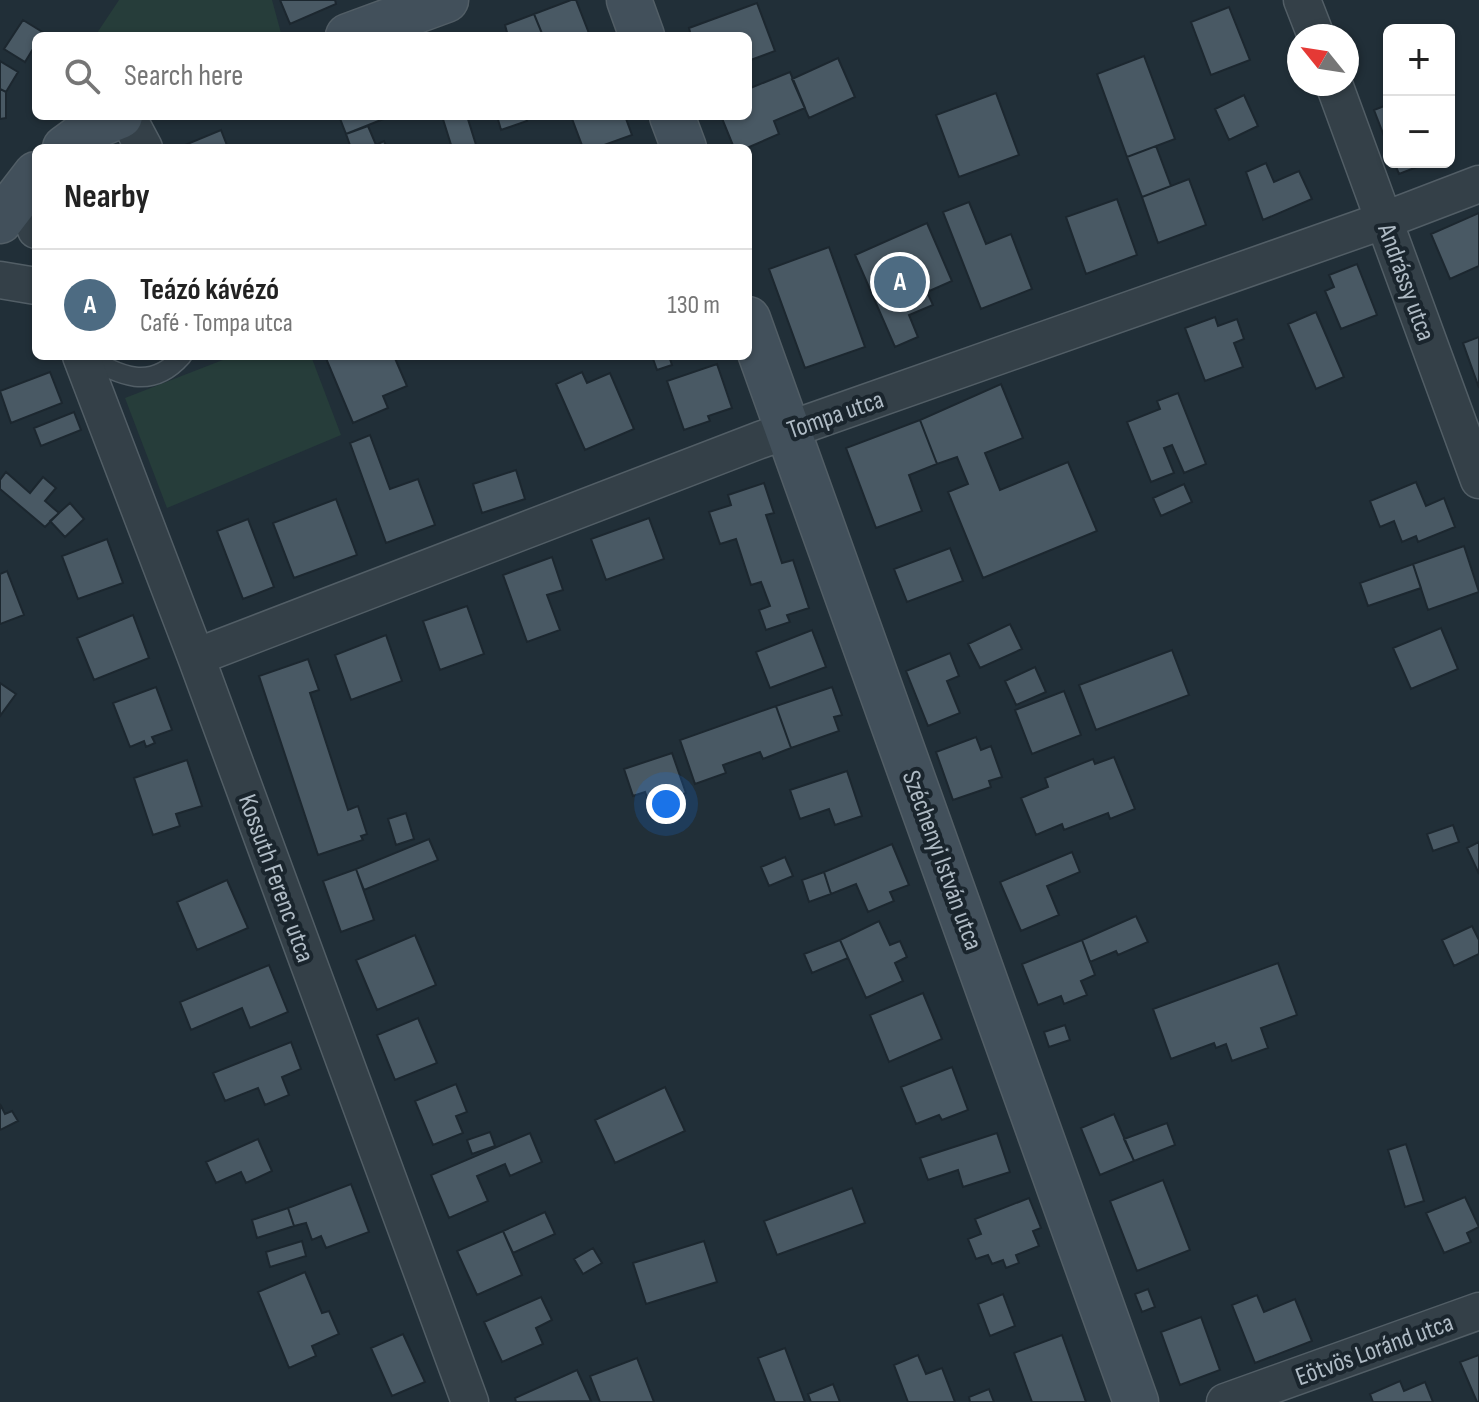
<!DOCTYPE html>
<meta charset="utf-8">
<style>
body{margin:0;font-family:"Sofia Sans Condensed",sans-serif;background:#f2f2f2;color:#222}
.controls{position:absolute;right:24px;top:24px;display:grid;overflow:hidden;border-radius:12px;box-shadow:0 2px 6px #0004}
.controls button{width:72px;height:72px;display:grid;place-items:center;padding:0;border:0;border-bottom:2px solid #e0e0e0;background:#fff;color:#222;font:40px sans-serif}
.compass{position:absolute;left:1287px;top:24px;width:72px;height:72px;border-radius:50%;background:#fff;box-shadow:0 2px 6px #0004;rotate:300deg}
.you{position:absolute;left:666px;top:804px;width:28px;height:28px;margin:-20px;border:6px solid #fff;border-radius:50%;background:#1a73e8;box-shadow:0 0 0 12px #1a73e833}
.badge{display:grid;place-items:center;width:52px;height:52px;border-radius:50%;background:#4d6b82;color:#fff;font-size:26px;font-weight:700}
.pin{position:absolute;translate:-50% -50%;border:4px solid #fff;box-shadow:0 2px 8px #0006}
.list{margin:0;padding:0;list-style:none}
h2{display:flex;justify-content:space-between;align-items:center;height:104px;margin:0;padding:0 32px;font-size:34px}
h2 small{font-size:26px;font-weight:400;color:#767676}
.list li{display:grid;grid-template-columns:52px 1fr auto;gap:24px;align-items:center;box-sizing:border-box;height:112px;padding:0 32px;border-top:2px solid #e0e0e0}
.list b{display:block;font-size:30px;white-space:nowrap}
.list p{margin:0;font-size:26px;white-space:nowrap;color:#767676}
.list em{font-size:26px;font-style:normal;color:#767676}
.icon{flex:none;width:44px;height:44px;fill:none;stroke:currentColor;stroke-width:2;stroke-linecap:round;stroke-linejoin:round}
.map{position:relative;flex:none;width:1479px;height:1402px;overflow:hidden}
.search{position:absolute;background:#fff;box-shadow:0 2px 6px #0004;left:32px;top:32px;width:720px;height:88px;display:flex;align-items:center;gap:20px;box-sizing:border-box;padding:0 28px;border-radius:12px;color:#767676;font-size:30px}
.panel{position:absolute;background:#fff;box-shadow:0 2px 6px #0004;left:32px;top:144px;width:720px;height:216px;border-radius:12px}
.map>svg:first-child{display:block}
</style>
<div class="map">
<svg width="1479" height="1402" viewBox="0 0 1479 1402">
<rect width="100%" height="100%" fill="#212f38"/>
<!-- green -->
<path fill="#263d3a" d="M119,0H272L281,33L272,36H95Z
M233,356H311L341,435L167,508L125,398Z"/>
<!-- building -->
<path fill="#495964" stroke="#1c272f" stroke-width="2" d="M280,0H335L336,4L290,24Z
M571,0H576L590,36H543L534,14Z
M757,3L775,51L748,61V36H691L689,28Z
M1229,7L1250,60L1211,75L1191,22Z
M534,14L543,36H508L505,25Z
M23,20L44,33L41,36H36V44L25,62L4,49Z
M1144,56L1175,139L1127,157L1097,74Z
M838,58L855,97L809,118L792,79Z
M0,61L18,72L6,92L0,89Z
M790,72L805,108L774,121L779,134L747,148H734L721,116H748V89Z
M0,89L6,92V118L0,119Z
M996,93L1019,155L959,177L936,115Z
M1244,95L1258,126L1229,140L1215,109Z
M1389,104V149L1374,110Z
M339,116H386V118L346,134Z
M442,116H467L477,148H452Z
M497,116H525L527,121L501,130Z
M571,116H625L632,135L596,148H583Z
M368,126L376,145L384,141L387,148H351L346,134Z
M221,130L228,148H181L180,147Z
M1156,146L1171,186L1142,197L1127,157Z
M1394,162H1430L1399,174Z
M1266,163L1274,182L1299,171L1312,199L1263,220L1246,172Z
M1189,179L1206,225L1158,243L1142,197Z
M1117,199L1137,255L1086,274L1066,217Z
M969,202L986,244L1011,234L1032,289L981,309L943,212Z
M1479,213V266L1450,279L1431,234Z
M927,223L952,281L927,292L933,305L909,315L918,337L895,347L855,255Z
M829,247L865,347L805,368L769,269Z
M1357,264L1377,315L1341,329L1325,291L1334,287L1329,275Z
M1316,312L1344,377L1316,389L1288,324Z
M1215,317L1218,326L1237,319L1244,339L1234,343L1243,367L1205,381L1185,328Z
M1479,337V388L1463,343Z
M325,356H394L407,386L383,396L388,408L353,423Z
M652,356H669L672,365L657,370Z
M717,364L732,408L708,416L710,421L684,430L667,381Z
M50,372L62,403L11,423L0,391Z
M582,372L587,383L610,373L634,429L585,450L556,384Z
M1001,384L1023,438L985,453L1000,490L1068,462L1097,531L983,578L948,492L968,484L957,457L937,464L920,420Z
M1178,393L1206,464L1184,473L1172,445L1164,448L1174,473L1151,482L1127,422L1160,409L1157,401Z
M74,412L81,430L41,446L34,428Z
M920,420L937,464L909,475L922,511L876,528L846,448Z
M370,435L390,489L418,479L435,525L386,543L350,443Z
M516,470L525,499L482,513L473,484Z
M6,472L30,493L43,477L56,488L45,501L59,513L45,527L0,489V480Z
M1416,482L1426,506L1444,498L1455,527L1418,542L1416,536L1402,542L1394,521L1380,527L1370,501Z
M764,483L774,513L766,515L782,563L793,560L809,608L787,615L790,622L766,630L759,610L770,606L761,582L751,585L736,539L720,544L709,512L731,505L728,495Z
M1184,484L1192,502L1161,516L1153,498Z
M336,499L357,555L294,578L273,523Z
M70,503L84,519L65,537L50,521Z
M649,518L664,559L606,580L591,539Z
M248,519L274,587L243,599L217,531Z
M107,539L123,583L78,599L62,556Z
M1464,546L1479,592L1428,610L1413,564Z
M950,548L963,581L907,602L894,569Z
M552,557L563,590L547,595L560,630L527,642L503,575Z
M1413,564L1421,588L1368,606L1360,583Z
M7,571L24,615L0,624V574Z
M467,606L484,654L440,670L423,621Z
M133,615L149,658L94,680L77,638Z
M1010,624L1022,649L980,668L968,644Z
M1441,628L1458,669L1411,689L1393,648Z
M812,630L826,667L770,688L756,652Z
M386,635L402,681L351,700L335,655Z
M1172,650L1189,695L1096,730L1079,685Z
M950,653L959,676L947,681L960,713L928,726L906,671Z
M308,659L319,690L310,693L348,810L358,806L367,834L361,836L363,840L318,855L259,676Z
M1035,667L1046,692L1016,705L1005,681Z
M0,683L16,694L0,716Z
M156,687L172,730L152,737L155,743L146,747L144,741L130,747L113,703Z
M832,687L842,715L834,717L839,731L791,748L776,706Z
M1064,691L1081,735L1032,754L1015,710Z
M776,706L791,748L763,759L760,752L723,765L726,773L695,784L680,740Z
M976,737L981,750L991,746L1002,777L989,781L991,787L953,800L936,752Z
M672,753L686,793L650,805L645,792L633,796L624,769Z
M1114,757L1135,809L1110,819L1108,813L1064,830L1062,824L1036,835L1021,798L1048,787L1045,778L1093,759L1095,764Z
M187,760L202,806L176,814L180,826L153,835L134,778Z
M847,771L862,816L835,825L829,809L800,819L790,790Z
M406,813L414,839L396,845L388,819Z
M1453,825L1459,842L1433,851L1427,834Z
M429,839L438,860L364,890L356,869Z
M1479,842V874L1467,848Z
M892,844L909,885L890,892L894,901L868,912L856,884L831,894L824,872Z
M1072,852L1080,872L1047,886L1059,915L1021,931L1000,882Z
M785,857L793,876L769,886L761,867Z
M356,869L374,920L341,932L323,881Z
M824,872L831,894L809,902L802,880Z
M227,880L248,928L197,950L177,902Z
M1136,916L1148,942L1118,955L1116,951L1090,962L1082,940Z
M879,921L890,945L900,941L907,957L895,963L903,981L866,998L840,940Z
M1472,926L1479,940V954L1454,966L1442,940Z
M415,935L436,985L377,1010L356,960Z
M840,940L848,958L812,973L804,954Z
M1082,940L1095,975L1081,981L1087,995L1064,1004L1061,996L1038,1005L1022,964Z
M1278,963L1297,1015L1261,1028L1268,1048L1232,1061L1226,1044L1216,1048L1214,1043L1171,1059L1153,1009Z
M269,965L288,1012L250,1028L242,1008L191,1030L180,1002Z
M923,993L942,1039L889,1062L870,1015Z
M418,1018L437,1063L395,1080L377,1035Z
M1065,1025L1070,1040L1049,1047L1044,1032Z
M291,1042L301,1069L282,1077L289,1095L265,1105L258,1088L225,1101L213,1073Z
M952,1067L968,1110L942,1120L939,1115L916,1124L901,1087Z
M456,1084L467,1112L456,1116L463,1133L433,1145L415,1101Z
M665,1087L685,1131L615,1163L595,1120Z
M0,1104L5,1114L12,1111L18,1121L0,1130Z
M1114,1114L1134,1161L1100,1175L1081,1128Z
M1167,1123L1175,1145L1134,1161L1124,1139Z
M490,1132L495,1146L472,1154L467,1140Z
M530,1133L542,1162L510,1176L505,1164L477,1176L488,1201L449,1218L431,1175Z
M997,1133L1010,1172L963,1187L958,1170L928,1180L920,1158Z
M258,1139L272,1171L246,1183L241,1172L216,1183L206,1162Z
M1406,1144L1424,1201L1405,1207L1388,1150Z
M1163,1180L1190,1250L1137,1271L1110,1201Z
M351,1184L369,1232L326,1248L321,1236L312,1240L306,1223L294,1226L288,1208Z
M852,1188L865,1223L777,1255L764,1221Z
M1465,1197L1479,1227L1467,1233L1471,1242L1444,1253L1426,1213Z
M1029,1198L1041,1228L1033,1231L1039,1246L1016,1255L1019,1263L1006,1268L1003,1260L992,1264L988,1255L976,1259L968,1239L981,1234L975,1219Z
M288,1208L294,1226L257,1238L252,1220Z
M545,1212L555,1234L513,1253L503,1231Z
M503,1231L522,1275L477,1295L457,1251Z
M302,1241L306,1256L270,1267L266,1252Z
M704,1241L717,1282L646,1304L633,1263Z
M593,1248L602,1263L583,1274L574,1259Z
M305,1272L322,1313L329,1311L339,1334L312,1346L316,1356L289,1368L258,1292Z
M1148,1289L1155,1307L1142,1312L1135,1294Z
M1003,1294L1015,1326L990,1336L978,1304Z
M1257,1295L1264,1312L1295,1299L1312,1341L1255,1363L1232,1305Z
M541,1297L552,1320L536,1328L543,1344L502,1362L484,1322Z
M1201,1317L1220,1370L1180,1385L1161,1332Z
M403,1334L425,1382L392,1396L371,1348Z
M1062,1335L1086,1402H1032L1014,1353Z
M785,1348L805,1402H775L758,1358Z
M918,1355L926,1374L942,1368L955,1402H908L894,1365Z
M1479,1355V1402H1477L1460,1362Z
M637,1358L654,1402H600L590,1376Z
M577,1370L591,1401L516,1402L515,1398Z
M1400,1381L1404,1391L1425,1382L1433,1402H1373L1370,1394Z
M833,1384L840,1402H811L808,1394Z
M989,1389L994,1402H970L969,1397Z"/>
<g fill="none" stroke-linecap="round" stroke-linejoin="round">
<defs>
<path id="lane" d="M85,356C120,375 150,392 182,356"/>
<path id="street" d="M1302,0L1316,36
M1334,84L1479,480
M127,116L144,148
M34,176L31,216L36,230
M0,280L36,286
M81,356L196,657L470,1402
M196,657L760,440L1385,220L1479,184
M1225,1402L1479,1311"/>
<path id="secondary" d="M629,0L642,36
M348,36L446,0
M672,116L684,148
M65,148L95,126L120,116
M0,221L36,174
M748,319L1136,1402"/>
</defs>
<!-- lane casing -->
<use href="#lane" stroke="#525e66" stroke-width="21"/>
<!-- street casing -->
<use href="#street" stroke="#525e66" stroke-width="39"/>
<!-- secondary casing -->
<use href="#secondary" stroke="#525e66" stroke-width="47"/>
<!-- lane -->
<use href="#lane" stroke="#344048" stroke-width="18"/>
<!-- street -->
<use href="#street" stroke="#344048" stroke-width="36"/>
<!-- secondary -->
<use href="#secondary" stroke="#42505b" stroke-width="44"/>
</g>
<g text-anchor="middle" stroke-width="8" stroke-linejoin="round" paint-order="stroke">
<!-- street labels -->
<g font-size="26" fill="#afbbc5" stroke="#1a252d">
<text transform="translate(1407 282) rotate(70)" y="9">Andrássy utca</text>
<text transform="translate(835 414) rotate(-19)" y="9">Tompa utca</text>
<text transform="translate(943 860) rotate(70)" y="9">Széchenyi István utca</text>
<text transform="translate(277 878) rotate(70)" y="9">Kossuth Ferenc utca</text>
<text transform="translate(1374 1349) rotate(-20)" y="9">Eötvös Loránd utca</text>
</g>
</g>
</svg>
<div class="controls">
<button>+</button>
<button>−</button>
</div>
<svg class="compass" viewBox="-18 -18 36 36"><path d="M0-13l5 13h-10z" fill="#e53935"/><path d="M0 13l5-13h-10z" fill="#767676"/></svg>
<div class="you"></div>
<div class="pin badge" style="left:900px;top:282px">A</div>
<div class="search"><svg class="icon" aria-label="search" viewBox="0 0 24 24"><circle cx="10" cy="10" r="6"/><path d="M15 15l6 6"/></svg>Search here</div>
<section class="panel">
<h2>Nearby<small></small></h2>
<ul class="list">
<li><span class="badge">A</span><div><b>Teázó kávézó</b><p>Café · Tompa utca</p></div><em>130 m</em></li>
</ul>
</section>
</div>
